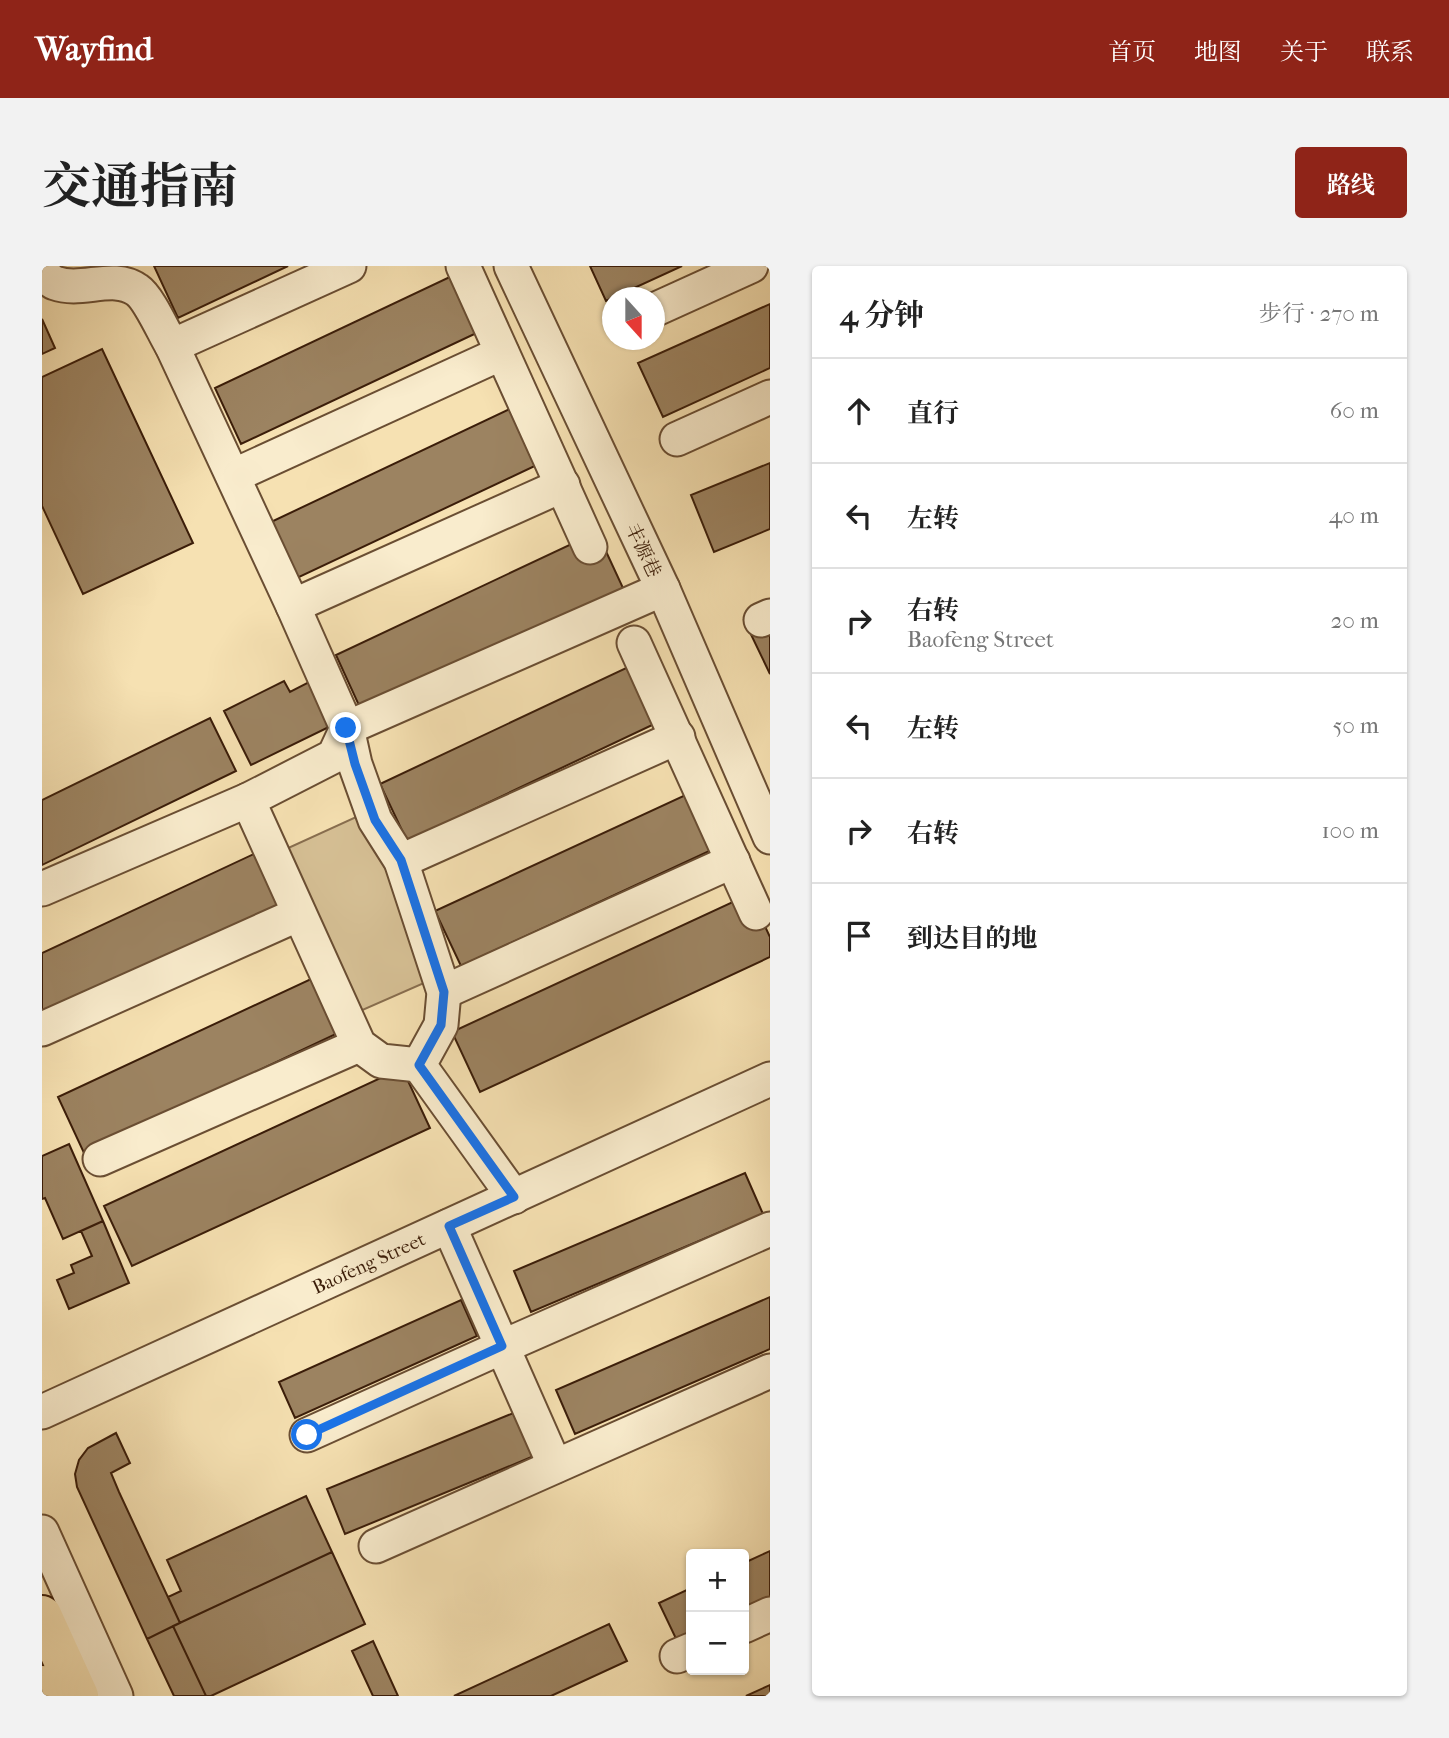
<!DOCTYPE html>
<html lang="zh">
<meta charset="utf-8">
<style>
body{margin:0;font-family:"IM FELL French Canon","Noto Serif SC",serif;background:#f2f2f2;color:#222}
.controls{position:absolute;right:21px;bottom:21px;display:grid;overflow:hidden;border-radius:7px;box-shadow:0 2px 5px #0004}
.controls button{width:63px;height:63px;display:grid;place-items:center;padding:0;border:0;border-bottom:2px solid #e0e0e0;background:#fff;color:#222;font:35px sans-serif}
.compass{position:absolute;left:560px;top:21px;width:63px;height:63px;border-radius:50%;background:#fff;box-shadow:0 2px 5px #0004;rotate:159deg}
.stop{position:absolute;width:21px;height:21px;margin:-16px;border:5px solid #1a73e8;border-radius:50%;background:#fff}
.stop.end{background:#1a73e8;border-color:#fff;box-shadow:0 2px 7px #0008}
.list{margin:0;padding:0;list-style:none}
h2{display:flex;justify-content:space-between;align-items:center;height:91px;margin:0;padding:0 28px;font-size:30px}
h2 small{font-size:23px;font-weight:400;color:#767676}
.list li{display:grid;grid-template-columns:46px 1fr auto;gap:21px;align-items:center;box-sizing:border-box;height:105px;padding:0 28px;border-top:2px solid #e0e0e0}
.list b{display:block;font-size:26px;white-space:nowrap}
.list p{margin:0;font-size:23px;white-space:nowrap;color:#767676}
.list em{font-size:23px;font-style:normal;color:#767676}
.icon{flex:none;width:38px;height:38px;fill:none;stroke:currentColor;stroke-width:2;stroke-linecap:round;stroke-linejoin:round}
.map{position:relative;flex:none;width:728px;height:1430px;overflow:hidden;border-radius:7px}
header{display:flex;align-items:center;gap:42px;box-sizing:border-box;height:98px;padding:0 35px;background:#8f2418;color:#fff}
header strong{font-size:33px}
nav{display:flex;gap:38px;margin-inline-start:auto;font-size:24px}
.intro{display:flex;align-items:center;justify-content:space-between;box-sizing:border-box;height:168px;padding:0 42px}
h1{margin:0;font-size:49px}
.button{padding:18px 32px;border-radius:7px;background:#8f2418;color:#fff;font-size:24px;font-weight:700}
main{display:flex;gap:42px;padding:0 42px}
aside{flex:1;background:#fff;border-radius:7px;box-shadow:0 2px 5px #0004}
.map>svg:first-child{display:block}
</style>
<header>
<strong>Wayfind</strong>
<nav><a>首页</a><a>地图</a><a>关于</a><a>联系</a></nav>
</header>
<div class="intro"><h1>交通指南</h1><a class="button">路线</a></div>
<main>
<div class="map">
<svg width="728" height="1430" viewBox="0 0 728 1430">
<rect width="100%" height="100%" fill="#f6e1b2"/>
<filter id="stains"><feTurbulence type="fractalNoise" baseFrequency=".00286" numOctaves="4"/><feColorMatrix values="0 0 0 0 .2 0 0 0 0 .09 0 0 0 0 .02 0 0 0 .5 -.17"/></filter>
<radialGradient id="worn" r=".72"><stop offset=".6" stop-color="#630" stop-opacity="0"/><stop offset="1" stop-color="#630" stop-opacity=".3"/></radialGradient>
<!-- green -->
<path fill="#d6c095" stroke="#886e4f" stroke-width="2" d="M325,546L398,710L316,746L244,583Z"/>
<!-- building -->
<path fill="#9c8361" stroke="#3b1d09" stroke-width="2" d="M112,0H246L136,52Z
M431,0L460,55L199,178L173,122Z
M548,0H640L564,35Z
M728,38V102L621,151L596,97Z
M0,53L13,82L0,88Z
M60,83L151,277L41,328L0,240V111Z
M489,133L516,189L255,312L229,256Z
M728,197V263L672,286L649,229Z
M555,266L581,322L320,446L294,389Z
M728,341V408L702,354Z
M599,395L625,452L365,575L338,518Z
M242,415L248,426L269,415L291,459L209,499L182,445Z
M168,452L194,505L0,599V534Z
M663,520L689,575L419,700L393,645Z
M214,587L241,643L0,756V687Z
M708,628L728,671V691L438,826L410,766Z
M269,713L294,768L42,887L16,831Z
M360,802L388,862L90,1000L62,940Z
M27,878L61,955L21,973L3,932L0,933V890Z
M703,907L721,948L489,1046L472,1005Z
M61,955L87,1017L27,1043L15,1014L32,1007L29,999L50,990L39,965Z
M728,1031V1083L533,1168L514,1124Z
M419,1034L435,1070L253,1152L237,1116Z
M474,1146L492,1190L303,1268L285,1223Z
M74,1167L88,1197L69,1207L77,1226L138,1357L105,1373L35,1221L33,1208L37,1194L46,1182Z
M264,1230L290,1286L138,1357L126,1331L139,1325L125,1294Z
M728,1285V1336L702,1348V1297Z
M290,1286L323,1358L169,1430H164L131,1360Z
M649,1322V1373L637,1379L617,1337Z
M567,1358L585,1395L509,1430H412Z
M131,1360L164,1430H132L105,1373Z
M331,1375L356,1430H331L310,1385Z
M728,1419V1430H704Z"/>
<g fill="none" stroke-linecap="round" stroke-linejoin="round">
<defs>
<g id="minor">
<path d="M421,0L548,281"/>
<path d="M469,0L621,323L728,571"/>
<path d="M0,7C4,10 8,15 13,17C40,27 71,7 95,24C107,32 122,67 130,80L251,340L305,462L313,498L333,554L359,595L402,726L399,759L377,799L472,931"/>
<path d="M612,44L709,0"/>
<path d="M130,80L307,0"/>
<path d="M635,173L728,131"/>
<path d="M191,210L460,87"/>
<path d="M251,340L521,219"/>
<path d="M719,354L728,350"/>
<path d="M592,377L714,647"/>
<path d="M359,595L636,471"/>
<path d="M0,623L206,534"/>
<path d="M402,726L691,595"/>
<path d="M0,763L257,648"/>
<path d="M377,799L339,795L317,779L206,534L292,490L305,462L621,323"/>
<path d="M58,893L317,779"/>
<path d="M407,960L513,1200"/>
<path id="s1" d="M0,1146L728,813"/>
<path d="M265,1169L460,1081L728,963"/>
<path d="M0,1266L74,1430"/>
<path d="M334,1280L728,1105"/>
<path d="M702,1360L728,1348"/>
<path d="M635,1390L649,1384"/>
</g>
<path id="highway" d="M0,1349L37,1430
M0,1419L5,1430"/>
</defs>
<!-- minor casing -->
<use href="#minor" stroke="#6a4e33" stroke-width="37"/>
<!-- highway casing -->
<use href="#highway" stroke="#3b1d09" stroke-width="42"/>
<!-- minor -->
<use href="#minor" stroke="#f9eccd" stroke-width="33"/>
<!-- highway -->
<use href="#highway" stroke="#f6e1b2" stroke-width="38"/>
</g>
<g fill="none" stroke-linecap="round" stroke-linejoin="round">
<!-- route -->
<path stroke="#1a73e8" stroke-width="9" d="M265,1169L460,1080L407,960L472,931L377,799L399,759L402,726L359,594L333,554L313,498L304,462"/>
</g>
<g text-anchor="middle" stroke-width="5" stroke-linejoin="round" paint-order="stroke">
<!-- street labels -->
<g font-size="19" fill="#3b1d09" stroke="#f9eccd">
<text transform="translate(602 284) rotate(65)" y="7">丰源巷</text>
<text dy="7" stroke="none"><textPath href="#s1" startOffset="359">Baofeng Street</textPath></text>
</g>
</g>
<rect width="100%" height="100%" filter="url(#stains)"/>
<rect width="100%" height="100%" fill="url(#worn)"/>
</svg>
<div class="controls">
<button>+</button>
<button>−</button>
</div>
<svg class="compass" viewBox="-18 -18 36 36"><path d="M0-13l5 13h-10z" fill="#e53935"/><path d="M0 13l5-13h-10z" fill="#767676"/></svg>
<div class="stop" style="left:265px;top:1169px"></div>
<div class="stop end" style="left:304px;top:462px"></div>
</div>
<aside>
<h2>4 分钟<small>步行 · 270 m</small></h2>
<ul class="list">
<li><svg class="icon" aria-label="ahead" viewBox="0 0 24 24"><path d="M12 20V5M6 11l6-6 6 6"/></svg><div><b>直行</b></div><em>60 m</em></li>
<li><svg class="icon" aria-label="left" viewBox="0 0 24 24"><path d="M17 20v-9H6M10 6l-5 5 5 5"/></svg><div><b>左转</b></div><em>40 m</em></li>
<li><svg class="icon" aria-label="right" viewBox="0 0 24 24"><path d="M7 20v-9h11M14 6l5 5-5 5"/></svg><div><b>右转</b><p>Baofeng Street</p></div><em>20 m</em></li>
<li><svg class="icon" aria-label="left" viewBox="0 0 24 24"><path d="M17 20v-9H6M10 6l-5 5 5 5"/></svg><div><b>左转</b></div><em>50 m</em></li>
<li><svg class="icon" aria-label="right" viewBox="0 0 24 24"><path d="M7 20v-9h11M14 6l5 5-5 5"/></svg><div><b>右转</b></div><em>100 m</em></li>
<li><svg class="icon" aria-label="arrive" viewBox="0 0 24 24"><path d="M6 21V4h12l-3 4 3 4H6"/></svg><div><b>到达目的地</b></div></li>
</ul>
</aside>
</main>
